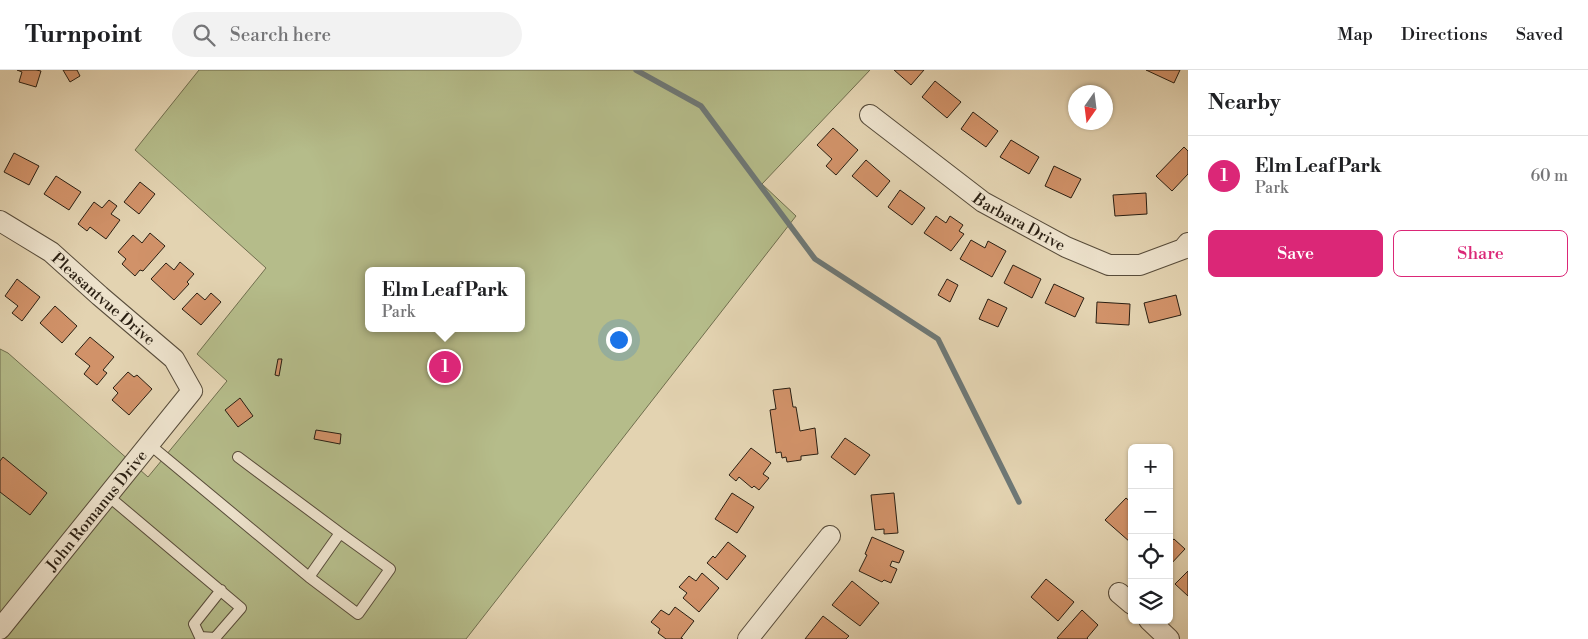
<!DOCTYPE html>
<meta charset="utf-8">
<style>
body{margin:0;font-family:"Libre Bodoni",serif;background:#f2f2f2;color:#202124}
.controls{position:absolute;right:15px;bottom:15px;display:grid;overflow:hidden;border-radius:8px;box-shadow:0 1px 4px #0004}
.controls button{width:45px;height:45px;display:grid;place-items:center;padding:0;border:0;border-bottom:1px solid #e0e0e0;background:#fff;color:#202124;font:25px sans-serif}
.compass{position:absolute;left:1068px;top:15px;width:45px;height:45px;border-radius:50%;background:#fff;box-shadow:0 1px 4px #0004;rotate:194deg}
.you{position:absolute;left:618px;top:269px;width:18px;height:18px;margin:-12px;border:4px solid #fff;border-radius:50%;background:#1a73e8;box-shadow:0 0 0 8px #1a73e833}
.badge{display:grid;place-items:center;width:32px;height:32px;border-radius:50%;background:#db2777;color:#fff;font-size:16px;font-weight:700}
.pin{position:absolute;translate:-50% -50%;border:2px solid #fff;box-shadow:0 1px 5px #0006}
.popup{position:absolute;left:365px;top:197px;width:160px;height:65px;box-sizing:border-box;display:grid;place-content:center;border-radius:8px;background:#fff;filter:drop-shadow(0 1px 4px #0005);font-size:16px;white-space:nowrap;color:#757577}
.popup b{font-size:19px;color:#202124}
.popup::after{content:'';position:absolute;left:50%;top:100%;margin-left:-10px;border:10px solid transparent;border-top-color:#fff}
.list{margin:0;padding:0;list-style:none}
h2{display:flex;justify-content:space-between;align-items:center;height:65px;margin:0;padding:0 20px;font-size:21px}
h2 small{font-size:16px;font-weight:400;color:#757577}
.list li{display:grid;grid-template-columns:32px 1fr auto;gap:15px;align-items:center;box-sizing:border-box;height:80px;padding:0 20px;border-top:1px solid #e0e0e0}
.list b{display:block;font-size:19px;white-space:nowrap}
.list p{margin:0;font-size:16px;white-space:nowrap;color:#757577}
.list em{font-size:16px;font-style:normal;color:#757577}
.actions{display:flex;gap:10px;padding:15px 20px}
.actions a{flex:1;padding:11px 0;border:1px solid #db2777;border-radius:8px;text-align:center;font-size:18px;color:#db2777}
.actions .main{background:#db2777;color:#fff}
.icon{flex:none;width:28px;height:28px;fill:none;stroke:currentColor;stroke-width:2;stroke-linecap:round;stroke-linejoin:round}
.map{position:relative;flex:none;width:1188px;height:569px;overflow:hidden}
header{display:flex;align-items:center;gap:30px;box-sizing:border-box;height:70px;padding:0 25px;background:#fff;border-bottom:1px solid #e0e0e0}
header strong{font-size:24px}
nav{display:flex;gap:28px;margin-inline-start:auto;font-size:18px}
.search{width:350px;height:45px;background:#f2f2f2;display:flex;align-items:center;gap:12px;box-sizing:border-box;padding:0 18px;border-radius:28px;color:#757577;font-size:19px}
main{display:flex}
aside{flex:1;background:#fff}
.map>svg:first-child{display:block}
</style>
<header>
<strong>Turnpoint</strong>
<div class="search"><svg class="icon" aria-label="search" viewBox="0 0 24 24"><circle cx="10" cy="10" r="6"/><path d="M15 15l6 6"/></svg>Search here</div>
<nav><a>Map</a><a>Directions</a><a>Saved</a></nav>
</header>
<main>
<div class="map">
<svg width="1188" height="569" viewBox="0 0 1188 569">
<rect width="100%" height="100%" fill="#e3d3b1"/>
<filter id="stains"><feTurbulence type="fractalNoise" baseFrequency=".004" numOctaves="4"/><feColorMatrix values="0 0 0 0 .2 0 0 0 0 .09 0 0 0 0 .02 0 0 0 .5 -.17"/></filter>
<radialGradient id="worn" r=".72"><stop offset=".6" stop-color="#630" stop-opacity="0"/><stop offset="1" stop-color="#630" stop-opacity=".3"/></radialGradient>
<!-- green -->
<path fill="#b5bc8a" stroke="#706e4e" fill-rule="evenodd" d="M199,0H870L762,114L796,146L466,569H0V279L8,283L148,407L227,311L197,284L266,198L135,80ZM369,201H521V258H369Z"/>
<g fill="none" stroke-linecap="round" stroke-linejoin="round">
<!-- stream -->
<path stroke="#6e7876" stroke-width="5.5" d="M636,0L701,36L815,189L938,269L1019,432"/>
</g>
<!-- building -->
<path fill="#d19269" stroke="#2a1f12" d="M17,0H36L41,1L36,17L19,12L22,2Z
M63,0H77L80,6L70,12Z
M894,0H924L911,15Z
M1146,0H1180L1174,13Z
M935,11L961,32L947,48L922,27Z
M973,42L998,61L986,77L961,59Z
M833,58L858,80L836,105L826,96L832,89L817,75Z
M1011,70L1039,87L1029,104L1000,87Z
M1184,77L1188,81V104L1172,121L1156,106Z
M14,83L39,96L29,115L4,102Z
M866,90L890,111L877,127L852,106Z
M1054,96L1081,109L1071,128L1045,116Z
M56,106L81,122L69,140L44,124Z
M140,112L155,124L139,144L124,132Z
M900,120L925,138L912,155L888,137Z
M1146,123L1147,144L1115,146L1113,125Z
M109,130L117,136L111,144L120,150L106,169L90,157L87,161L78,154L94,132L102,138Z
M936,146L946,153L950,146L963,155L959,161L964,164L951,181L924,163Z
M150,163L165,176L143,201L140,200L135,206L122,194L126,189L118,182L133,165L142,173Z
M971,170L985,178L988,171L1006,181L992,207L960,189Z
M180,192L194,204L187,212L189,214L174,230L151,209L166,193L174,200Z
M1013,195L1041,209L1032,228L1004,213Z
M17,209L40,227L22,251L12,243L18,236L5,226Z
M947,209L958,215L950,232L938,225Z
M1054,214L1084,228L1075,247L1045,233Z
M197,223L205,230L211,223L221,232L201,255L182,239Z
M1176,225L1181,245L1149,253L1144,233Z
M988,229L1007,238L998,257L979,249Z
M1097,232L1130,234L1129,255L1096,253Z
M55,236L77,256L62,273L40,253Z
M90,267L114,287L103,300L107,303L97,315L84,304L90,296L75,284Z
M278,289H282L279,306L275,305Z
M128,302L134,307L137,305L152,319L129,345L112,330L118,323L113,318Z
M790,318L793,337H796L800,361L815,358L818,384L801,386V390L787,392L786,387L782,388L781,382L776,383L770,340L776,339L773,320Z
M240,328L253,346L238,357L225,340Z
M316,360L341,364L340,374L314,369Z
M845,368L870,385L855,405L831,387Z
M751,378L771,393L763,404L769,408L759,420L754,416L752,418L739,407L736,411L729,405Z
M3,387L47,423L30,445L0,422V391Z
M732,423L754,437L737,463L715,449Z
M894,423L898,463L884,464V459L875,460L871,425Z
M1126,428L1132,433V439L1129,441L1132,443V470L1130,472L1105,450Z
M872,467L904,481L899,493L892,491L890,496L897,499L891,513L884,510L882,512L859,501L867,485L865,484Z
M1174,469L1185,479L1169,496V473Z
M728,472L746,486L727,510L707,493L713,486L715,488Z
M1188,501V526L1175,514Z
M702,503L719,518L699,542L683,528L687,523L679,517L689,506L696,511Z
M1046,509L1074,532L1058,551L1031,527Z
M852,511L879,533L860,556L832,535Z
M675,537L694,551L681,568L683,569H666L658,563L660,559L651,552L661,540L669,545Z
M1082,540L1098,555L1087,568L1088,569H1059L1057,568Z
M823,546L849,566L846,569H805Z"/>
<g fill="none" stroke-linecap="round" stroke-linejoin="round">
<defs>
<path id="lane" d="M149,374L309,507L358,544L390,499L340,463L309,507
M238,387L340,463
M107,425L241,538L215,568L200,567L194,554L221,520"/>
<g id="street">
<path id="s1" d="M870,45L983,132L1066,177L1109,195H1140L1183,179L1188,173"/>
<path id="s2" d="M0,151L51,182L100,226L174,289L192,321L0,559"/>
<path d="M1119,523L1132,534"/>
<path d="M1149,550L1169,569"/>
<path d="M748,569L830,466"/>
</g>
</defs>
<!-- lane casing -->
<use href="#lane" stroke="#584c3a" stroke-width="12"/>
<!-- street casing -->
<use href="#street" stroke="#584c3a" stroke-width="22"/>
<!-- lane -->
<use href="#lane" stroke="#ede2cc" stroke-width="10"/>
<!-- street -->
<use href="#street" stroke="#ede2cc" stroke-width="20"/>
</g>
<g text-anchor="middle" stroke-width="4.5" stroke-linejoin="round" paint-order="stroke">
<!-- street labels -->
<g font-size="16" fill="#2a1f12" stroke="#ede2cc">
<text dy="6" stroke="none"><textPath href="#s1" startOffset="184">Barbara Drive</textPath></text>
<text dy="6" stroke="none"><textPath href="#s2" startOffset="130">Pleasantvue Drive</textPath></text>
<text transform="translate(96 440) rotate(-51)" y="6">John Romanus Drive</text>
</g>
</g>
<rect width="100%" height="100%" filter="url(#stains)"/>
<rect width="100%" height="100%" fill="url(#worn)"/>
</svg>
<div class="controls">
<button>+</button>
<button>−</button>
<button><svg class="icon" aria-label="locate" viewBox="0 0 24 24"><circle cx="12" cy="12" r="6"/><path d="M12 2v4M12 18v4M2 12h4M18 12h4"/></svg></button>
<button><svg class="icon" aria-label="layers" viewBox="0 0 24 24"><path d="M12 4l9 5-9 5-9-5zM3 14l9 5 9-5"/></svg></button>
</div>
<svg class="compass" viewBox="-18 -18 36 36"><path d="M0-13l5 13h-10z" fill="#e53935"/><path d="M0 13l5-13h-10z" fill="#757577"/></svg>
<div class="you"></div>
<div class="pin badge" style="left:445px;top:297px">1</div>
<div class="popup"><b>Elm Leaf Park</b>Park</div>
</div>
<aside>
<h2>Nearby<small></small></h2>
<ul class="list">
<li><span class="badge">1</span><div><b>Elm Leaf Park</b><p>Park</p></div><em>60 m</em></li>
</ul>
<div class="actions"><a class="main">Save</a><a>Share</a></div>
</aside>
</main>
